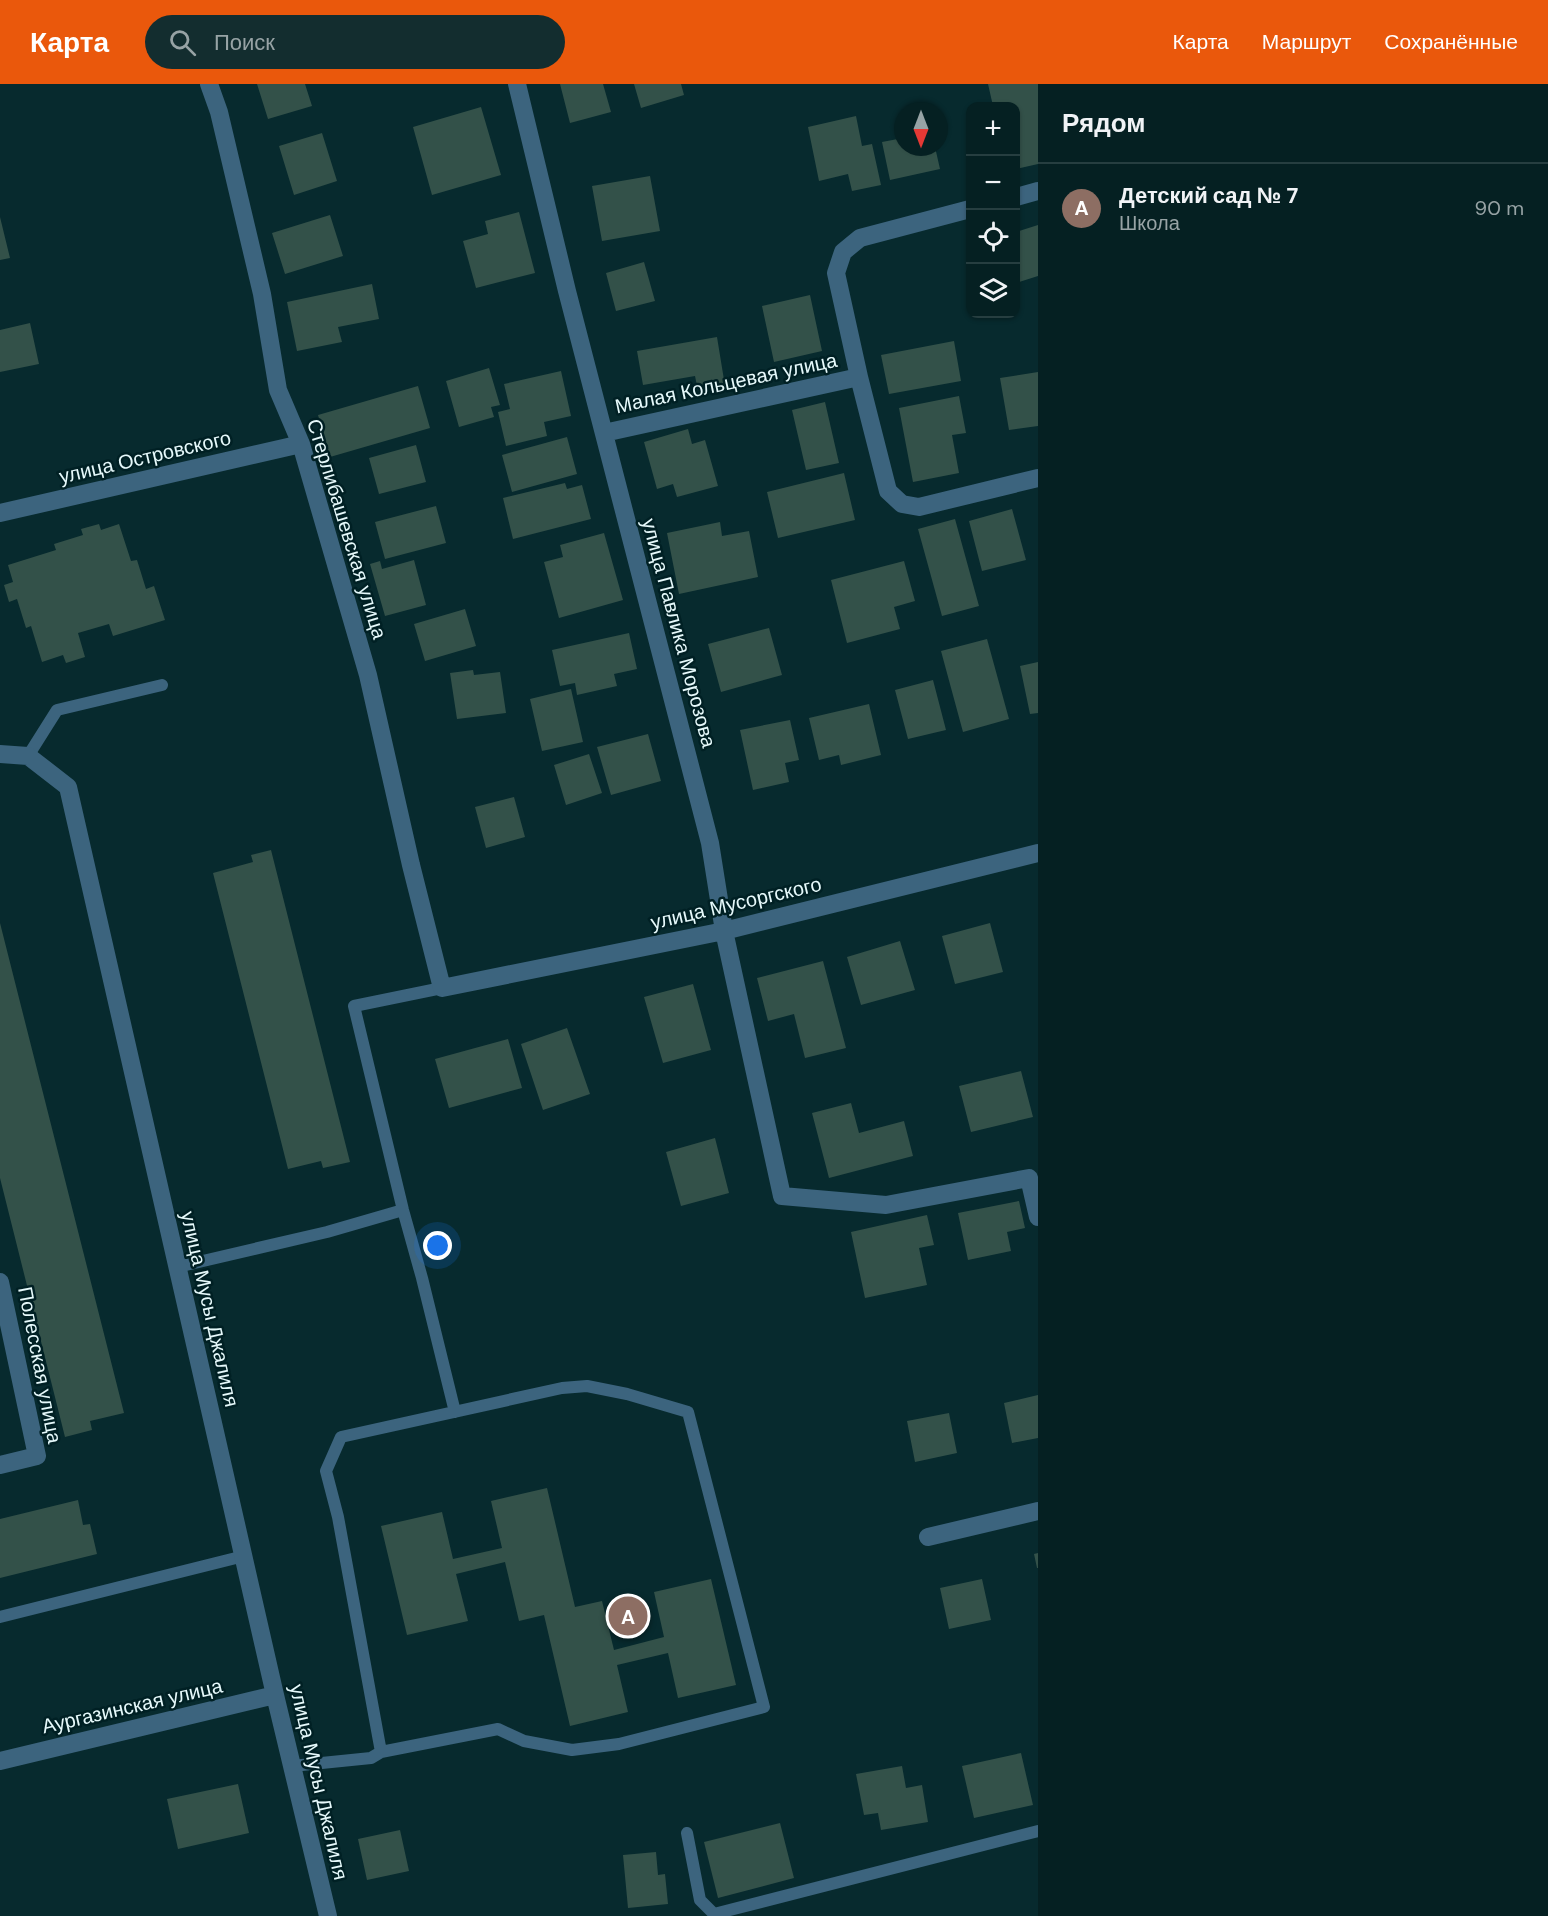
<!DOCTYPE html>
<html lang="ru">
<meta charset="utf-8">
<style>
body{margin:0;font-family:"DM Sans",sans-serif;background:#132d2f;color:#f1f3f6}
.controls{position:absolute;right:18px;top:18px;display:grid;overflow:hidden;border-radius:12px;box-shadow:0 2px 4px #0004}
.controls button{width:54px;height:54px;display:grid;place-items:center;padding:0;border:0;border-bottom:2px solid #263e40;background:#052022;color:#f1f3f6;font:30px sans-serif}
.compass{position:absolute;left:894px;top:18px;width:54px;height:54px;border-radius:50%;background:#052022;box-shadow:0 2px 4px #0004;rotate:180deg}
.you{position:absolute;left:438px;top:1162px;width:21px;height:21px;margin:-15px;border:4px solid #fff;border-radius:50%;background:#1a73e8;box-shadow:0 0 0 9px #1a73e833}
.badge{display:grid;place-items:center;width:39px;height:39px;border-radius:50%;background:#ea580c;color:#fff;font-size:20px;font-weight:700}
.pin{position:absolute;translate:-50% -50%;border:3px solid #fff;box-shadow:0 2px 6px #0006}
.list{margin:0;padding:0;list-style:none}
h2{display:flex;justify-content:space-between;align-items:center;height:78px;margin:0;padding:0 24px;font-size:26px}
h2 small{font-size:20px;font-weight:400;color:#97a3a5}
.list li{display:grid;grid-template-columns:39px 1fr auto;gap:18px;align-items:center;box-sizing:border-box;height:90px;padding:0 24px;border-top:2px solid #263e40}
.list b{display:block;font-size:22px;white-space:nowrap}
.list p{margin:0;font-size:20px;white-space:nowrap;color:#97a3a5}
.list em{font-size:20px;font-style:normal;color:#97a3a5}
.icon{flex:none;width:33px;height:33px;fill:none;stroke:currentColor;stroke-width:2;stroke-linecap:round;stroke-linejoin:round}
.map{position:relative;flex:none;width:1038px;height:1832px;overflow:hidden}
header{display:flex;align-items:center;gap:36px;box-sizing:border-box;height:84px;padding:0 30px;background:#ea580c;color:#fff}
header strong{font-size:28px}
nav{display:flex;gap:33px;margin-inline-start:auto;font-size:21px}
.search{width:420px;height:54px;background:#132d2f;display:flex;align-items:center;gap:15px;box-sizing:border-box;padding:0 21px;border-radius:33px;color:#97a3a5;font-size:22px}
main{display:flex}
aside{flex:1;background:#052022}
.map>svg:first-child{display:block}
</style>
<header>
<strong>Карта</strong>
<div class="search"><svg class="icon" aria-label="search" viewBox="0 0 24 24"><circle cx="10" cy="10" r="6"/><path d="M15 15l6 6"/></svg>Поиск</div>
<nav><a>Карта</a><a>Маршрут</a><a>Сохранённые</a></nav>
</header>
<main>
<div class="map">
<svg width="1038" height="1832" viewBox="0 0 1038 1832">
<rect width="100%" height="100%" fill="#072a2e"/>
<!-- building -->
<path fill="#335149" d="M257,0H305L312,22L268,35Z
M560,0H603L611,28L570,39Z
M634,0H681L684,11L641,24Z
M988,0H1038V80L1016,85V22H993Z
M481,23L501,91L432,111L413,43Z
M856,32L862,62L872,60L881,101L852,107L848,90L819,97L808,43Z
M322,49L337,97L294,111L279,62Z
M903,54V63H935L940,85L890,96L882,58Z
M650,92L660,147L602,157L592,102Z
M519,128L535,189L476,204L463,157L488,150L485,137Z
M330,131L343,172L285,190L272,149Z
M0,133L10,174L0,176Z
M1038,141V192L1016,199V148Z
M644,178L655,217L616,227L606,189Z
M372,200L379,235L338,243L342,258L297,267L287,218Z
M810,211L822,267L774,278L762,222Z
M30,239L39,280L0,288V246Z
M717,253L725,302L698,307L695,292L643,301L637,267Z
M954,257L961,297L889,310L881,271Z
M489,284L500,321L491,323L494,333L459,343L446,297Z
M561,287L571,332L544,338L547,352L506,362L498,328L510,325L504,300Z
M1038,288V342L1009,346L1000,294Z
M418,302L430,344L330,373L318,331Z
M959,312L966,349L952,351L959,389L913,398L899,324Z
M825,318L839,379L806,386L792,326Z
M688,345L692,360L705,356L718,402L677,413L673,400L657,405L644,358Z
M567,353L577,390L512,408L502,371Z
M416,361L426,398L379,410L369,374Z
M844,389L855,436L778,454L767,408Z
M565,399L567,405L582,401L591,435L513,455L503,414Z
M436,422L446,459L385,475L375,438Z
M1012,425L1026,476L982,487L969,437Z
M955,435L979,522L942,532L918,445Z
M720,438L722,452L749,447L758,493L679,510L667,449Z
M99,440L101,446L119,440L131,477L137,476L146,505L154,502L165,536L113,552L109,540L78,549L85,573L66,579L63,571L42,578L31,542L26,544L17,515L9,518L4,501L13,498L8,481L56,466L54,460L83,451L81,445Z
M604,449L623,516L559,534L544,478L563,473L560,461Z
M414,476L426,521L385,532L370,480L380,477L382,485Z
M904,477L915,517L894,523L900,545L847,559L831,496Z
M465,525L476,562L425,577L414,540Z
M769,544L782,591L721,608L708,560Z
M629,549L637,585L614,590L617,602L577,611L575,599L560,602L552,566Z
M987,555L1009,635L963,648L941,567Z
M1038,578V629L1030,630L1020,582Z
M473,586L474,591L500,588L506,629L457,635L450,589Z
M933,596L946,646L908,655L895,606Z
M571,605L583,658L542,667L530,615Z
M869,620L881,671L841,681L839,671L819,676L809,634Z
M790,636L799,676L785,679L789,698L753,706L740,646Z
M648,650L661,697L611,711L597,663Z
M589,670L602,709L566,721L554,681Z
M514,713L525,753L486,764L475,723Z
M271,766L350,1078L323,1084L321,1077L288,1085L213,789L253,778L251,771Z
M0,839L124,1329L90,1337L92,1346L65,1353L0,1094Z
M990,839L1003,888L955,900L942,852Z
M900,857L915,906L861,921L847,873Z
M823,877L846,964L805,974L794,930L768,937L757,894Z
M693,900L711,966L663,979L644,913Z
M567,944L590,1010L543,1026L521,960Z
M508,955L522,1004L449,1024L435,975Z
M1021,987L1033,1033L971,1048L959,1002Z
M851,1019L859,1049L904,1037L913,1072L829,1094L812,1029Z
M715,1054L729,1109L681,1122L666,1068Z
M1019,1117L1025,1144L1007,1148L1011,1167L968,1176L958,1129Z
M927,1131L934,1161L919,1164L927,1201L865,1214L851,1148Z
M1038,1311V1354L1012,1359L1004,1319Z
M949,1329L957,1369L915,1378L907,1337Z
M547,1404L575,1523L602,1517L614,1566L664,1553L654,1508L711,1495L736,1601L678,1614L668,1569L617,1581L628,1628L570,1642L544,1531L519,1537L505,1478L456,1490L468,1537L407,1551L381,1442L442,1428L453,1475L502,1464L491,1417Z
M78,1416L83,1441L90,1440L97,1470L0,1494V1435Z
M1038,1469V1484H1037L1034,1470Z
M982,1495L991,1536L949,1545L940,1504Z
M1021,1669L1033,1721L974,1734L962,1682Z
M902,1682L906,1704L922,1701L928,1738L881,1746L878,1729L864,1731L856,1690Z
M238,1700L249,1749L178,1765L167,1715Z
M780,1739L794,1794L718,1814L704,1758Z
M400,1746L409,1787L367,1796L358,1755Z
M656,1768L658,1791L665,1790L668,1820L628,1824L623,1771Z"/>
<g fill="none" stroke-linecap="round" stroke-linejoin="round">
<!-- lane -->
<path stroke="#3c647e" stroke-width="12" d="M28,672L57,626L162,601
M442,904L354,922L403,1126L422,1194L455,1328
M177,1183L327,1148L403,1126
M587,1302L627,1310L688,1328L764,1623L619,1660L572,1666L524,1657L498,1645L381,1668L338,1433L326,1387L341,1353L562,1304Z
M0,1533L244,1472
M292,1682L371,1674L381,1668
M687,1749L700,1816L714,1830L1038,1747"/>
<!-- street -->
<path stroke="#3c647e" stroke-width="18" d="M209,0L219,28L262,210L278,306L301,360L368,591L411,781L442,904L724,847L1038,769
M517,0L567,207L710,759L724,847L782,1112L886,1121L1029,1094L1038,1133
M1016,113L1038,107
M970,125L860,154L843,168L836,189L859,293L888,407L902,420L919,423L1038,394
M604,349L859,293
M0,429L301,360
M0,670L28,672L68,703L275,1611L328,1832
M0,1198L37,1372L0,1381
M928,1453L1038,1427
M0,1677L275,1611"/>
</g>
<g text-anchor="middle" stroke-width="5" stroke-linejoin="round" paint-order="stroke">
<!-- street labels -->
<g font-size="20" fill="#e6f9fb" stroke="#002024">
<text transform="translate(726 299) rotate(-12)" y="7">Малая Кольцевая улица</text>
<text transform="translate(145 373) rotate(-13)" y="7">улица Островского</text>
<text transform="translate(347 445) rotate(73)" y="7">Стерлибашевская улица</text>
<text transform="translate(679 549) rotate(75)" y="7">улица Павлика Морозова</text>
<text transform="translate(736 819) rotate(-13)" y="7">улица Мусоргского</text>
<text transform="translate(210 1225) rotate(77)" y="7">улица Мусы Джалиля</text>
<text transform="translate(40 1281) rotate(79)" y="7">Полесская улица</text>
<text transform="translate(132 1622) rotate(-13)" y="7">Аургазинская улица</text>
<text transform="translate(319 1698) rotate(77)" y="7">улица Мусы Джалиля</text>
</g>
</g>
</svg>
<div class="controls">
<button>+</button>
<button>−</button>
<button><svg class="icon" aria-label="locate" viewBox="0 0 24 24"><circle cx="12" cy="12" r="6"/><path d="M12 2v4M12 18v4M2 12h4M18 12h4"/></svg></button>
<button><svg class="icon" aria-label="layers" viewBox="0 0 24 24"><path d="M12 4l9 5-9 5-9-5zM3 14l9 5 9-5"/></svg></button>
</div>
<svg class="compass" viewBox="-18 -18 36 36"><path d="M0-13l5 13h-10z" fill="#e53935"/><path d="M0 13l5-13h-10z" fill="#97a3a5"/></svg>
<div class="you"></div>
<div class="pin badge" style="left:628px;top:1532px;background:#8d6e63">A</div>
</div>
<aside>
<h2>Рядом<small></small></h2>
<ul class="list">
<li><span class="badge" style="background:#8d6e63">A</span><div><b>Детский сад № 7</b><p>Школа</p></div><em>90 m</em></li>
</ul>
</aside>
</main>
